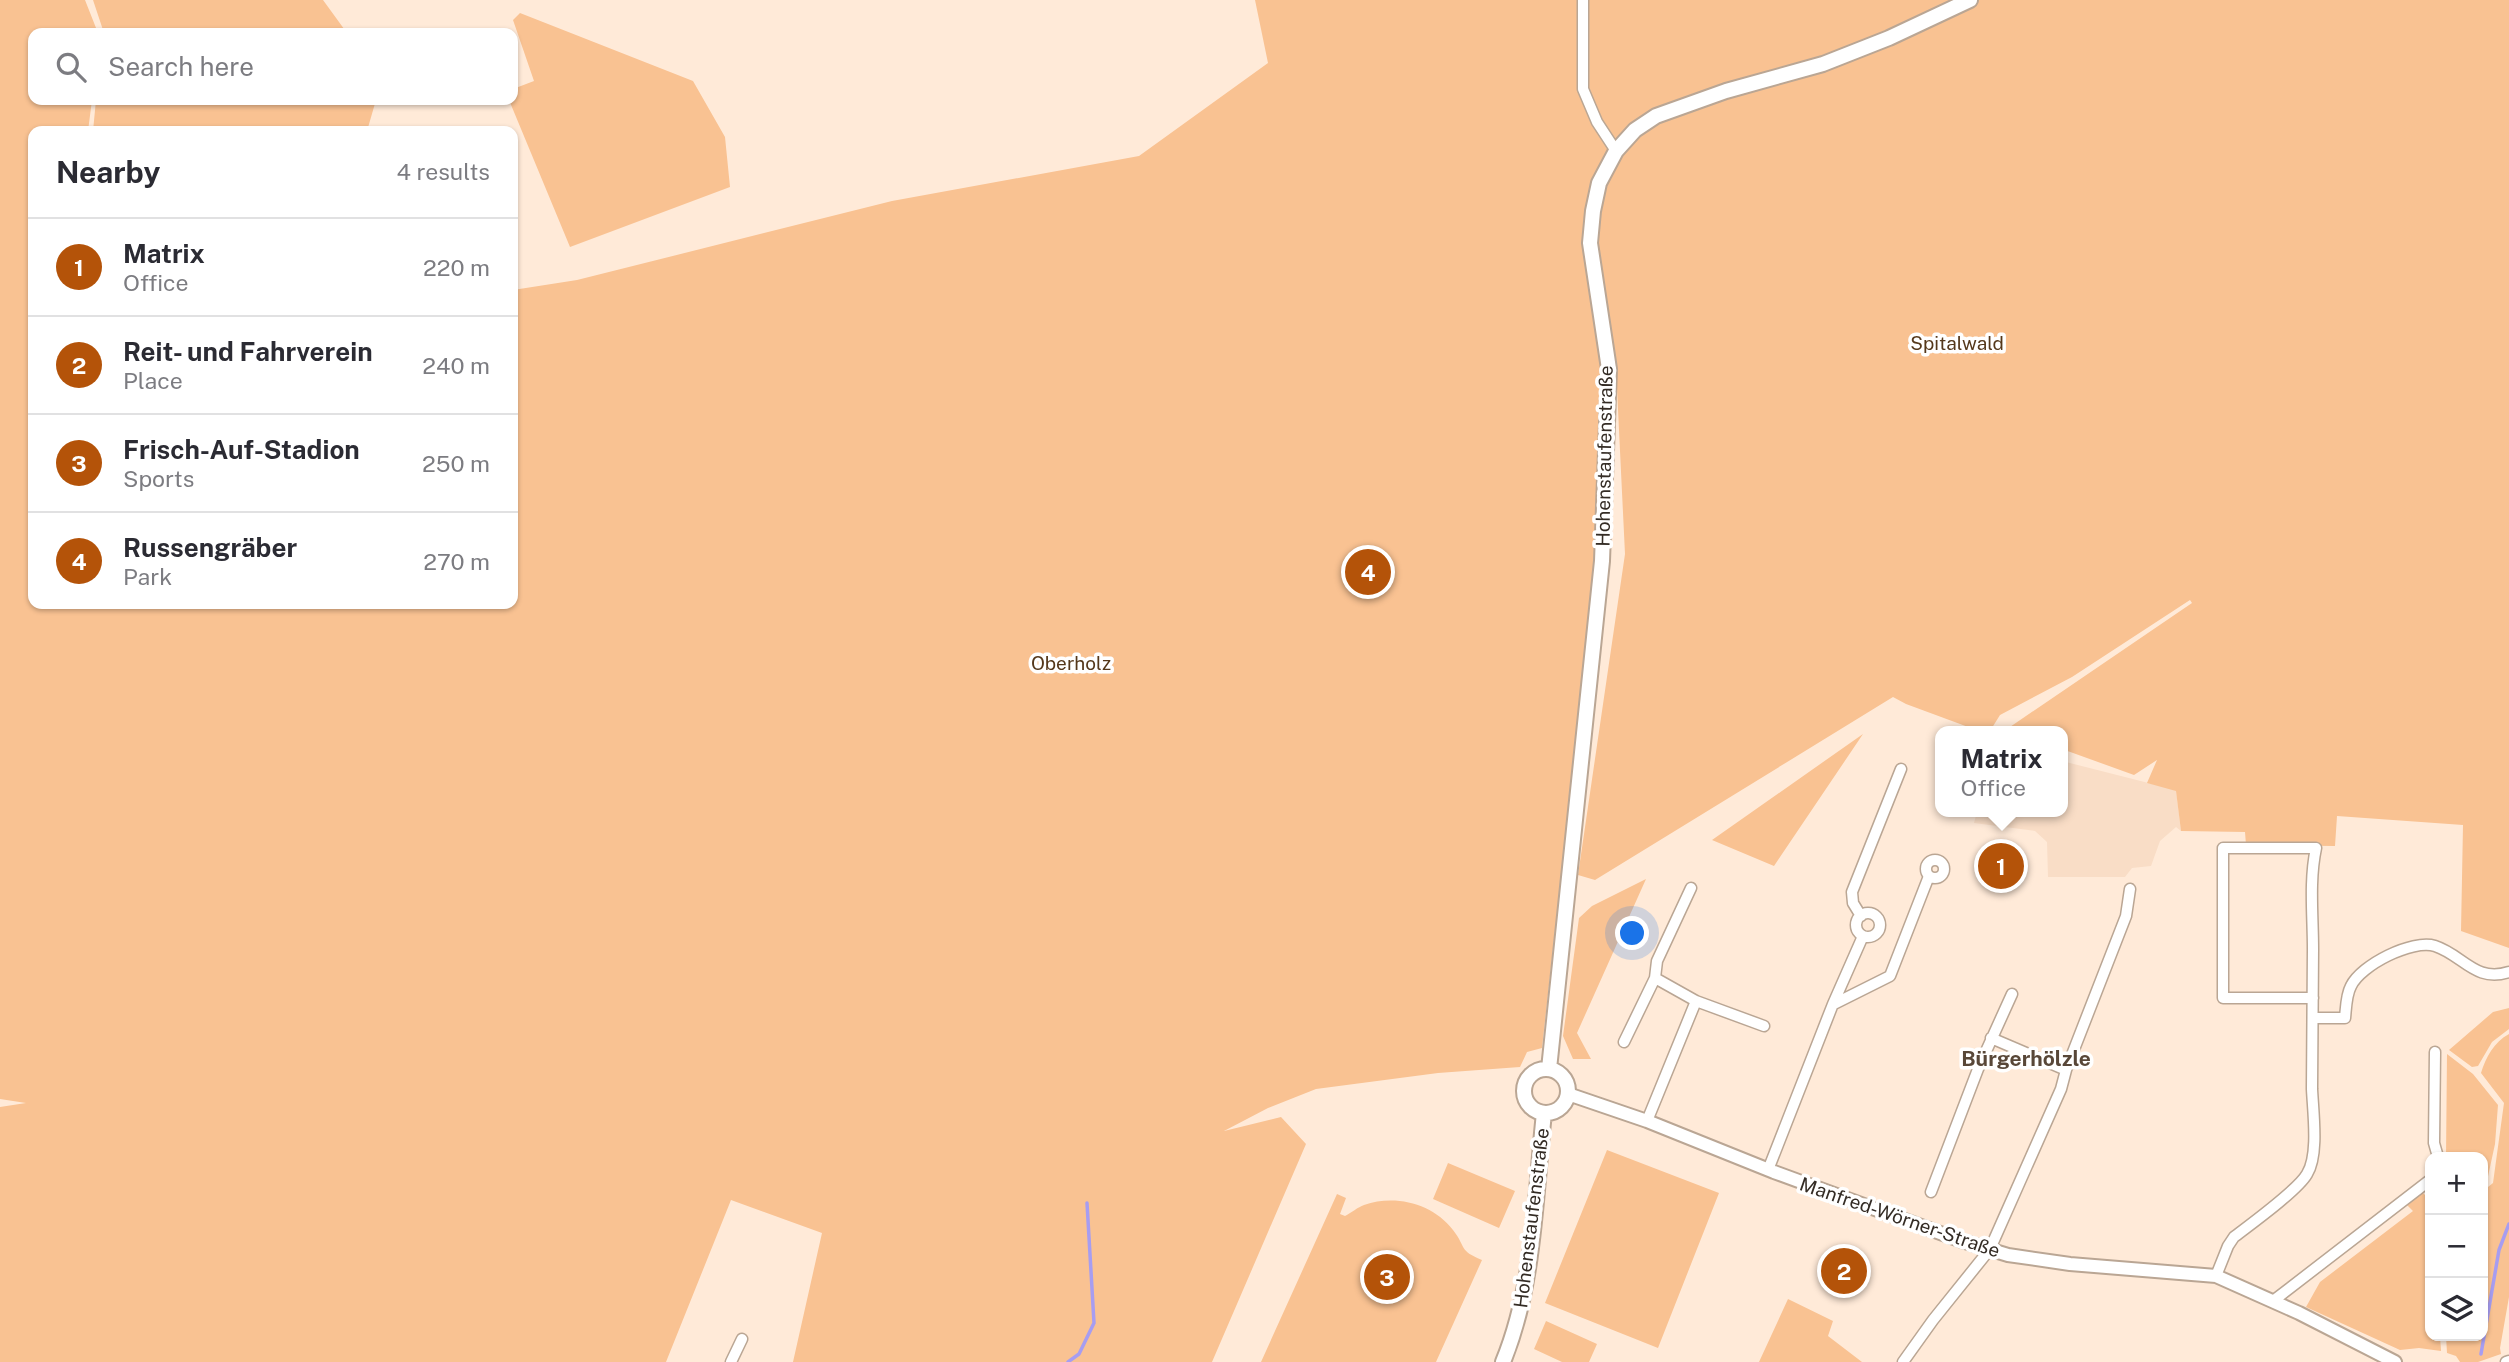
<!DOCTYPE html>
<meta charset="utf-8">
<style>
body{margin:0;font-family:"Public Sans",sans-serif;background:#f7f7f7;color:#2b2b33}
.controls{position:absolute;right:21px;bottom:21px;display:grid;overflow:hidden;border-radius:14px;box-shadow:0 2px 5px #0004}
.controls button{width:63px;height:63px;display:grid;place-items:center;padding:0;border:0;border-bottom:2px solid #e1e1e2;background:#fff;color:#2b2b33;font:35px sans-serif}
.you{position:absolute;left:1633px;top:934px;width:24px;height:24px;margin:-18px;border:5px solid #fff;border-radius:50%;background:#1a73e8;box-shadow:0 0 0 10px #1a73e833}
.badge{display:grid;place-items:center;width:46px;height:46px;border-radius:50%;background:#b45309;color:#fff;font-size:23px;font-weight:700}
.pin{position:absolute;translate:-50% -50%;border:4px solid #fff;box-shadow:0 2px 7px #0006}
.popup{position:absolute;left:1935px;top:726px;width:133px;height:91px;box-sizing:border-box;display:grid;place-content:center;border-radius:14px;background:#fff;filter:drop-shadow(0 2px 5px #0005);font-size:23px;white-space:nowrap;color:#7c7c81}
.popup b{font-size:26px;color:#2b2b33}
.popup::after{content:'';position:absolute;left:50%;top:100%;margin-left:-14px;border:14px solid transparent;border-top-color:#fff}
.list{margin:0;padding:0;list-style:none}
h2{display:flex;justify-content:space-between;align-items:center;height:91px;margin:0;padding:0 28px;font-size:30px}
h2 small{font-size:23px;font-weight:400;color:#7c7c81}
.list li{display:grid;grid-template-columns:46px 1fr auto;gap:21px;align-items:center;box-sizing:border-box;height:98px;padding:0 28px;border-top:2px solid #e1e1e2}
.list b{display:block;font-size:26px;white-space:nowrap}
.list p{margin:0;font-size:23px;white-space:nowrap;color:#7c7c81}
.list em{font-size:23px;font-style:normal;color:#7c7c81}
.icon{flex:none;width:38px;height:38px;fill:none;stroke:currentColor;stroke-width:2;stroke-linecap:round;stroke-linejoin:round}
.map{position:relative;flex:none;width:2509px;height:1362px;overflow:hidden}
.search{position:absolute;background:#fff;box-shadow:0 2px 5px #0004;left:28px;top:28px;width:490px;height:77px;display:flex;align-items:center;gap:18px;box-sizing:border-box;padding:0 24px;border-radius:14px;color:#7c7c81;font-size:26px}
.panel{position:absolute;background:#fff;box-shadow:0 2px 5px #0004;left:28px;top:126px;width:490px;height:483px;border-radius:14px}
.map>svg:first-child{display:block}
</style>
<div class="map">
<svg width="2509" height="1362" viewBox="0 0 2509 1362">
<rect width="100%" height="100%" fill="#ffead8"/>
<!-- built -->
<path fill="#f9ddc6" d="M2062,761L2176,790L2181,831L2176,827L2160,841L2151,866L2132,868L2125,877H2048L2047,842L2035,831L1974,823L1977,812H2062Z"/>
<!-- green -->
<path fill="#f9c292" d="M0,0H85L98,33H33V100H92L88,131H33V604H513V290L577,280L892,201L1139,156L1268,63L1255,0H2509V948L2461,931L2463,825L2337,816L2335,846L2246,845L2245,832L2181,831L2176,791L2147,783L2157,760L2134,775L2062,749V731H2014L2007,729L2192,603L2190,600L2072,677L2000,715L1990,731H1979L1906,704L1893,697L1595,880L1578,875L1625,554L1616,368L1595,241L1597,217L1607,183L1622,154L1611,146L1595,175L1587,208L1605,387L1595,568L1542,1048L1527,1052L1520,1067L1438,1073L1316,1089L1268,1108L1224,1131L1281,1117L1306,1144L1212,1362H793L822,1233L731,1200L666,1362H0V1107L26,1103L0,1099Z
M93,0H323L347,33H104Z
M520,13L693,81L725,137L730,187L570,247L509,100H513V89L534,81L513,20Z
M96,100H376L367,131H93Z
M1863,734L1774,866L1712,840Z
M1646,879L1577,1033L1591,1059H1573L1563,1036L1579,918L1592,906Z
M2509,1008V1029L2492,1042L2478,1066L2472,1067L2449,1050L2493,1012Z
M2509,1034V1297L2500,1348L2501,1354L2478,1362H2460L2456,1356L2447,1353L2446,1336H2483V1191L2493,1183L2504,1103L2481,1073C2486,1057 2494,1042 2509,1034Z
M2447,1054L2473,1074L2498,1105L2495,1144L2487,1181L2483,1184V1157H2446Z
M1607,1150L1719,1193L1658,1348L1545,1303Z
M1448,1163L1515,1191L1499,1228L1433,1199Z
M2422,1192L2430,1200V1336H2440L2441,1351L2419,1348L2400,1350L2306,1307L2320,1282L2413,1211L2407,1205Z
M1337,1194L1346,1198L1340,1214L1345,1216C1351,1213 1358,1207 1364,1205C1396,1194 1433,1204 1453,1230C1467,1248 1458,1250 1482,1260L1436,1362H1261Z
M1788,1299L1833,1321L1828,1336L1862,1362H1759Z
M1546,1321L1597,1344L1589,1362H1562L1534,1349Z"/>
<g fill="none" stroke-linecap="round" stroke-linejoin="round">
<!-- stream -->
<path stroke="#a79df1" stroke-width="3.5" d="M2481,1354L2499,1250L2509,1224
M1068,1362L1079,1354L1094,1323L1087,1203"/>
<defs>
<path id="minor" d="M1583,0V89L1597,122L1616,151
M1926 869a9 9 0 1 1 18 0a9 9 0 1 1-18 0Z
M1856 925a12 12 0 1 1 24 0a12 12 0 1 1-24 0Z
M1861,916L1853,903L1852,892L1901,769
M1696,1001L1764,1026
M1834,1004L1890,976L1929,876
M2313,1018H2345C2346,1009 2346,995 2351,986C2361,965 2412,939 2435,946C2463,955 2475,983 2509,972
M1991,1038L2066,1070
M1624,1042L1655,978L1657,961L1691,888
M2435,1052L2434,1143L2438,1157
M1647,1121L1696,1001L1655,978
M1768,1170L1833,1004L1863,936
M1931,1192L1978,1069L2012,994
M2216,1276L2228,1246L2234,1237C2251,1224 2298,1190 2307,1174C2319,1155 2313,1112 2312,1089C2312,1043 2313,996 2313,949C2313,916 2309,881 2316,848H2223V998H2313
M2273,1301L2430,1180
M731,1362L742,1339
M1903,1362L1933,1320L1990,1249L2061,1089L2066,1070L2126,916L2130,889
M2506,1362L2509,1361"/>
<path id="tertiary" d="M1568,1094L1647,1121L1774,1172L1962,1241L2008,1255L2070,1264L2216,1276L2299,1313L2395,1362"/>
<path id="secondary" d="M1524 1091a22 22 0 1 1 44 0a22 22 0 1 1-44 0Z
M1549,1069L1602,561L1609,369L1590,243L1593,211L1599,183L1616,151L1635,130L1656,116L1726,91L1823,64L1889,38L1970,0
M1503,1362C1535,1284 1535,1196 1544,1113"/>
</defs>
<!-- minor casing -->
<use href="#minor" stroke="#baa694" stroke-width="13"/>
<!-- tertiary casing -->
<use href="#tertiary" stroke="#baa694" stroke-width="16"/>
<!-- secondary casing -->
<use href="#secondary" stroke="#baa694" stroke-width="18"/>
<!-- minor -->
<use href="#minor" stroke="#fff" stroke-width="10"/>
<!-- tertiary -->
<use href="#tertiary" stroke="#fff" stroke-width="12"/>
<!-- secondary -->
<use href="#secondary" stroke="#fff" stroke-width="14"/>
</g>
<g text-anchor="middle" stroke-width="7" stroke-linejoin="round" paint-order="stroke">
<!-- park labels -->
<g font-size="19" fill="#55381b" stroke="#fff">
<text x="1957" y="350">Spitalwald</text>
<text x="1071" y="670">Oberholz</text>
</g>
<!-- street labels -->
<g font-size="19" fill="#342c25" stroke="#fff">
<text transform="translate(1604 456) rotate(-89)" y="7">Hohenstaufenstraße</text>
<text transform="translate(1900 1217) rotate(19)" y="7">Manfred-Wörner-Straße</text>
<text transform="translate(1531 1218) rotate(-83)" y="7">Hohenstaufenstraße</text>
</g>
<!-- neighbourhood labels -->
<g font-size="21" font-weight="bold" fill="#584738" stroke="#fff">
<text x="2026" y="1066">Bürgerhölzle</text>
</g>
</g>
</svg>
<div class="controls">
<button>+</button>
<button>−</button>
<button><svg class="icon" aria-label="layers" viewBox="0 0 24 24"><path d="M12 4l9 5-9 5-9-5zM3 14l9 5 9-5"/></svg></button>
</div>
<div class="you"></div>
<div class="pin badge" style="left:2001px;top:866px">1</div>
<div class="popup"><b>Matrix</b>Office</div>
<div class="pin badge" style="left:1844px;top:1271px">2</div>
<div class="pin badge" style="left:1387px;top:1277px">3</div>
<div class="pin badge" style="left:1368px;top:572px">4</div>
<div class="search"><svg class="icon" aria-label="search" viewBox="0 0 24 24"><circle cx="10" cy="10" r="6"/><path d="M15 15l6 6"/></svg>Search here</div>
<section class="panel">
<h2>Nearby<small>4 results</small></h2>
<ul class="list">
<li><span class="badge">1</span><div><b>Matrix</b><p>Office</p></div><em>220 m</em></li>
<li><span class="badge">2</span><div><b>Reit- und Fahrverein</b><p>Place</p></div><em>240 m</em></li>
<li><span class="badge">3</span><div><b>Frisch-Auf-Stadion</b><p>Sports</p></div><em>250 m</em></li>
<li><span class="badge">4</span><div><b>Russengräber</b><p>Park</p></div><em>270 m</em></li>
</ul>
</section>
</div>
